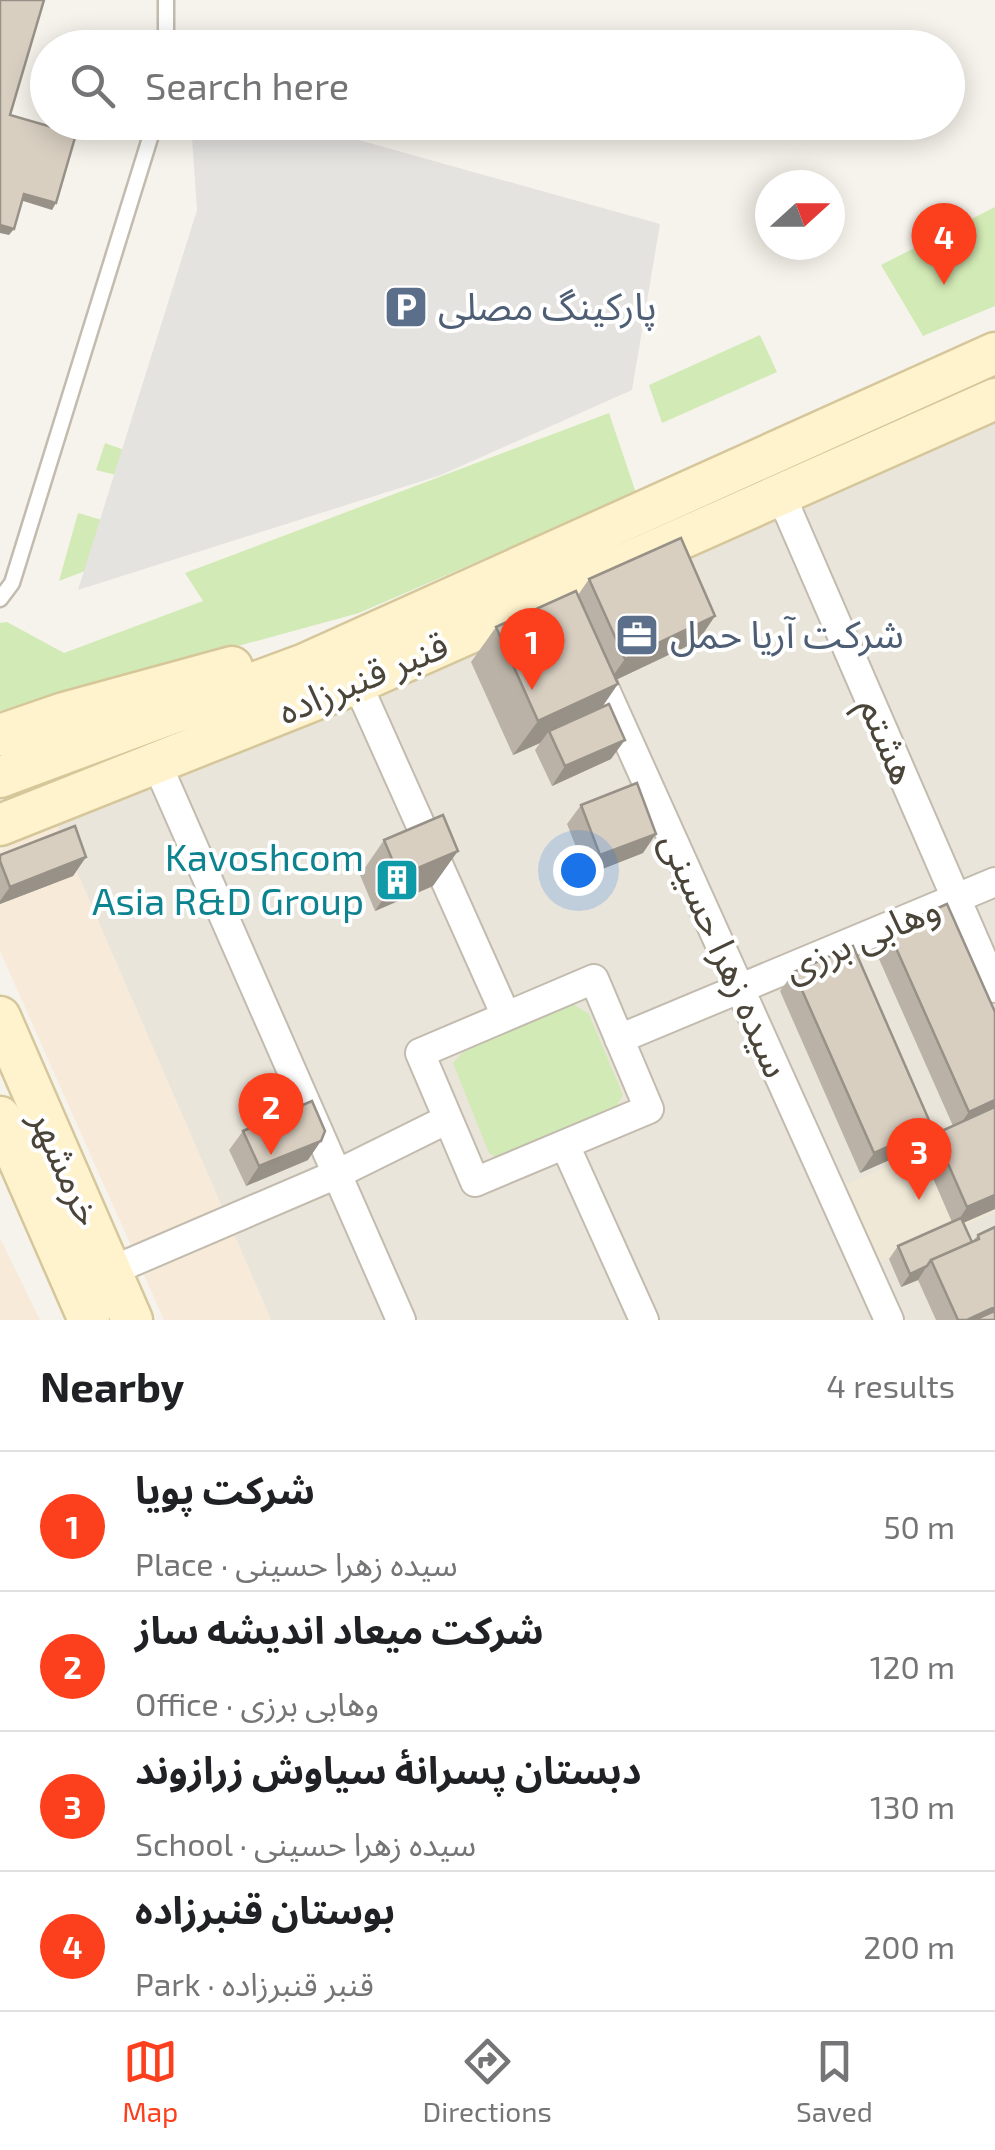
<!DOCTYPE html>
<meta charset="utf-8">
<style>
body{margin:0;font-family:"Exo 2","Noto Sans Arabic",sans-serif;background:#f2f2f2;color:#202124}
.compass{position:absolute;left:755px;top:170px;width:90px;height:90px;border-radius:50%;background:#fff;box-shadow:0 5px 25px #0003;rotate:69deg}
.you{position:absolute;left:578px;top:870px;width:35px;height:35px;margin:-25px;border:8px solid #fff;border-radius:50%;background:#1a73e8;box-shadow:0 0 0 15px #1a73e833}
.badge{display:grid;place-items:center;width:65px;height:65px;border-radius:50%;background:#fc3f1d;color:#fff;font-size:32px;font-weight:700}
.pin{position:absolute;translate:-50% -82px;filter:drop-shadow(0 2px 5px #0008)}
.pin::after{content:'';position:absolute;top:52px;width:35px;height:30px;background:inherit;clip-path:polygon(0 0,100% 0,50% 100%)}
.list{margin:0;padding:0;list-style:none}
h2{display:flex;justify-content:space-between;align-items:center;height:130px;margin:0;padding:0 40px;font-size:42px}
h2 small{font-size:32px;font-weight:400;color:#757577}
.list li{display:grid;grid-template-columns:65px 1fr auto;gap:30px;align-items:center;box-sizing:border-box;height:140px;padding:0 40px;border-top:2px solid #e0e0e0}
.list b{display:block;font-size:38px;white-space:nowrap}
.list p{margin:0;font-size:32px;white-space:nowrap;color:#757577}
.list em{font-size:32px;font-style:normal;color:#757577}
.icon{flex:none;width:55px;height:55px;fill:none;stroke:currentColor;stroke-width:2;stroke-linecap:round;stroke-linejoin:round}
.map{position:relative;flex:none;width:995px;height:1320px;overflow:hidden}
.search{position:absolute;background:#fff;box-shadow:0 5px 25px #0003;left:30px;right:30px;top:30px;height:110px;display:flex;align-items:center;gap:25px;box-sizing:border-box;padding:0 35px;border-radius:55px;color:#757577;font-size:38px}
.sheet{height:690px;background:#fff}
nav{display:flex;justify-content:space-around;align-items:center;box-sizing:border-box;height:140px;border-top:2px solid #e0e0e0;background:#fff;font-size:28px;color:#757577}
nav a{display:grid;justify-items:center;gap:5px}
nav .on{color:#fc3f1d}
.map>svg:first-child{display:block}
</style>
<div class="map">
<svg width="995" height="1320" viewBox="0 0 995 1320">
<rect width="100%" height="100%" fill="#f6f3ec"/>
<!-- residential -->
<path fill="#eae5da" d="M995,413V1320H271L56,824Z"/>
<!-- commercial -->
<path fill="#f7ead8" d="M56,824L271,1320H164L0,951V850Z
M0,1238L40,1320H0Z"/>
<!-- education -->
<path fill="#efe8d6" d="M995,1119V1212L872,1266L838,1188Z"/>
<!-- green -->
<path fill="#d2eab5" d="M995,207V306L923,336L881,265Z
M760,335L777,372L662,423L649,385Z
M609,413L636,493L359,613L0,711V623L7,622L64,653L203,601L185,573Z
M105,443L201,478L195,495L96,470Z
M78,513L168,539L59,581Z
M573,1004L589,1014L623,1095L614,1110L497,1158L489,1153L453,1063L463,1052Z"/>
<!-- parking -->
<path fill="#e5e3e0" d="M191,123H298L660,224L632,390L441,475L78,590L197,210Z"/>
<g fill="none" stroke-linecap="round" stroke-linejoin="round">
<defs>
<path id="service" d="M166,48V0
M0,599L12,583L155,122"/>
<path id="minor" d="M780,493L995,988
M594,665L889,1320
M357,683L506,1016
M157,764L401,1320
M594,979L649,1109L475,1182L420,1053Z
M619,1039L995,882
M565,1145L644,1320
M111,1271L337,1174L448,1119"/>
<path id="secondary" d="M0,735L64,713L232,667
M0,777L305,664L995,353
M0,825L357,683L995,399
M0,1017L132,1320
M0,1117L89,1320"/>
</defs>
<!-- service casing -->
<use href="#service" stroke="#c2bbae" stroke-width="19"/>
<!-- minor casing -->
<use href="#minor" stroke="#c2bbae" stroke-width="32"/>
<!-- secondary casing -->
<use href="#secondary" stroke="#d6c79b" stroke-width="45"/>
<!-- service -->
<use href="#service" stroke="#fff" stroke-width="14"/>
<!-- minor -->
<use href="#minor" stroke="#fff" stroke-width="28"/>
<!-- secondary -->
<use href="#secondary" stroke="#fff3cd" stroke-width="40"/>
</g>
<!-- wall -->
<path fill="#bab2a6" d="M589,579L715,616L698,641L616,680L602,707L611,759L552,786L535,750L540,743L513,755L471,662L496,627L578,595Z
M581,805L643,853L587,875L567,824Z
M384,840L433,886L375,911L360,875Z
M0,855L86,857L73,876L0,904Z
M947,904L995,1209L963,1223L972,1242L978,1235L995,1227V1320H936L918,1280L901,1287L889,1259L898,1246L952,1222L922,1153L935,1134L953,1126L875,950L888,930Z
M794,972L932,1127L919,1147L860,1173L780,991Z
M243,1131L308,1160L246,1186L229,1150Z"/>
<!-- shaded-wall -->
<path fill="#979187" d="M24,194L56,203L52,210L20,200Z
M0,225L14,229L9,235L0,233Z
M715,616L698,641L607,684L625,659Z
M618,684L594,719L549,731L540,743L513,755L538,721Z
M625,740L611,759L552,786L565,766Z
M656,834L643,853L587,875L600,855Z
M458,851L433,886L375,911L399,876Z
M86,857L73,876L0,904V901L10,887Z
M995,1100V1113L955,1131L969,1112Z
M932,1127L919,1147L860,1173L874,1153Z
M321,1141L308,1160L246,1186L259,1166Z
M995,1195V1209L954,1227L967,1207Z
M927,1266L918,1280L901,1287L910,1274Z
M995,1307V1320H967Z"/>
<!-- building -->
<path fill="#d8cfc1" stroke="#979187" stroke-width="2.5" d="M0,0H44L10,115L76,134L56,203L24,194L14,229L0,225Z
M681,538L715,616L625,659L589,579Z
M576,591L618,684L538,721L496,627Z
M609,704L625,740L565,766L549,731Z
M637,783L656,834L600,855L581,805Z
M443,815L458,851L399,876L384,840Z
M75,826L86,857L10,887L0,861V855Z
M947,904L995,1012V1100L969,1112L888,930Z
M853,946L932,1127L874,1153L794,972Z
M312,1101L325,1131L321,1141L259,1166L243,1131Z
M995,1107V1195L967,1207L935,1134Z
M961,1218L972,1242L931,1260L927,1266L910,1274L898,1246Z
M995,1227V1307L967,1320H958L931,1260L979,1239L978,1235Z
M995,1311V1320H974Z"/>
<!-- icons -->
<defs>
<symbol id="parking-square" viewBox="-11 -11 22 22"><rect x="-9" y="-9" width="18" height="18" rx="4" fill="#5c6f8a" stroke="#fff"/><path d="M-3.5-5.5H1a3.5 3.5 0 0 1 0 7H-1V5.5H-3.5ZM-1-3.4V-.6H.8a1.4 1.4 0 0 0 0-2.8Z" fill="#fff"/></symbol>
<symbol id="office-square" viewBox="-11 -11 22 22"><rect x="-9" y="-9" width="18" height="18" rx="4" fill="#5c6f8a" stroke="#fff"/><path d="M-6-3h4V-5.5h4V-3h4V5H-6ZM-1-4.5V-3h2v-1.5ZM-6 0V1H6V0Z" fill="#fff"/></symbol>
<symbol id="building-square" viewBox="-11 -11 22 22"><rect x="-9" y="-9" width="18" height="18" rx="4" fill="#0f9aa8" stroke="#fff"/><path d="M-4-6H4V6H1V3H-1V6H-4ZM-2.5-4.3h1.7v1.8h-1.7ZM.8-4.3h1.7v1.8H.8ZM-2.5-1h1.7V.8h-1.7ZM.8-1h1.7V.8H.8Z" fill="#fff"/></symbol>
</defs>
<g fill-rule="evenodd">
<use href="#parking-square" x="381" y="282" width="50" height="50"/>
<use href="#office-square" x="612" y="610" width="50" height="50"/>
<use href="#building-square" x="372" y="855" width="50" height="50"/>
</g>
<g text-anchor="middle" stroke-width="8" stroke-linejoin="round" paint-order="stroke">
<!-- service labels -->
<g font-size="38" fill="#4e5e75" stroke="#fff" text-anchor="start">
<text x="438" y="320">پارکینگ مصلی</text>
<text x="670" y="648">شرکت آریا حمل</text>
</g>
<!-- street labels -->
<g font-size="38" fill="#4b4439" stroke="#fff">
<text transform="translate(363 678) rotate(-23)" y="13">قنبر قنبرزاده</text>
<text transform="translate(888 741) rotate(67)" y="13">هشتم</text>
<text transform="translate(862 938) rotate(-23)" y="13">وهابی برزی</text>
<text transform="translate(725 955) rotate(66)" y="13">سیده زهرا حسینی</text>
<text transform="translate(66 1168) rotate(66)" y="13">خرمشهر</text>
</g>
<!-- culture labels -->
<g font-size="38" fill="#0d838f" stroke="#fff" text-anchor="end">
<text x="364" y="871">Kavoshcom<tspan x="364" dy="44">Asia R&amp;D Group</tspan></text>
</g>
</g>
</svg>
<svg class="compass" viewBox="-18 -18 36 36"><path d="M0-13l5 13h-10z" fill="#e53935"/><path d="M0 13l5-13h-10z" fill="#757577"/></svg>
<div class="you"></div>
<div class="pin badge" style="left:532px;top:690px">1</div>
<div class="pin badge" style="left:271px;top:1155px">2</div>
<div class="pin badge" style="left:919px;top:1200px">3</div>
<div class="pin badge" style="left:944px;top:285px">4</div>
<div class="search"><svg class="icon" aria-label="search" viewBox="0 0 24 24"><circle cx="10" cy="10" r="6"/><path d="M15 15l6 6"/></svg>Search here</div>
</div>
<section class="sheet">
<h2>Nearby<small>4 results</small></h2>
<ul class="list">
<li><span class="badge">1</span><div><b>شرکت پویا</b><p>Place · سیده زهرا حسینی</p></div><em>50 m</em></li>
<li><span class="badge">2</span><div><b>شرکت میعاد اندیشه ساز</b><p>Office · وهابی برزی</p></div><em>120 m</em></li>
<li><span class="badge">3</span><div><b>دبستان پسرانهٔ سیاوش زرازوند</b><p>School · سیده زهرا حسینی</p></div><em>130 m</em></li>
<li><span class="badge">4</span><div><b>بوستان قنبرزاده</b><p>Park · قنبر قنبرزاده</p></div><em>200 m</em></li>
</ul>
</section>
<nav>
<a class="on"><svg class="icon" aria-label="map" viewBox="0 0 24 24"><path d="M3 6l6-2 6 2 6-2v14l-6 2-6-2-6 2zM9 4v14M15 6v14"/></svg>Map</a>
<a><svg class="icon" aria-label="directions" viewBox="0 0 24 24"><path d="M12 3l9 9-9 9-9-9zM9 14v-3h6M13 9l2 2-2 2"/></svg>Directions</a>
<a><svg class="icon" aria-label="saved" viewBox="0 0 24 24"><path d="M7 4h10v16l-5-4-5 4z"/></svg>Saved</a>
</nav>
